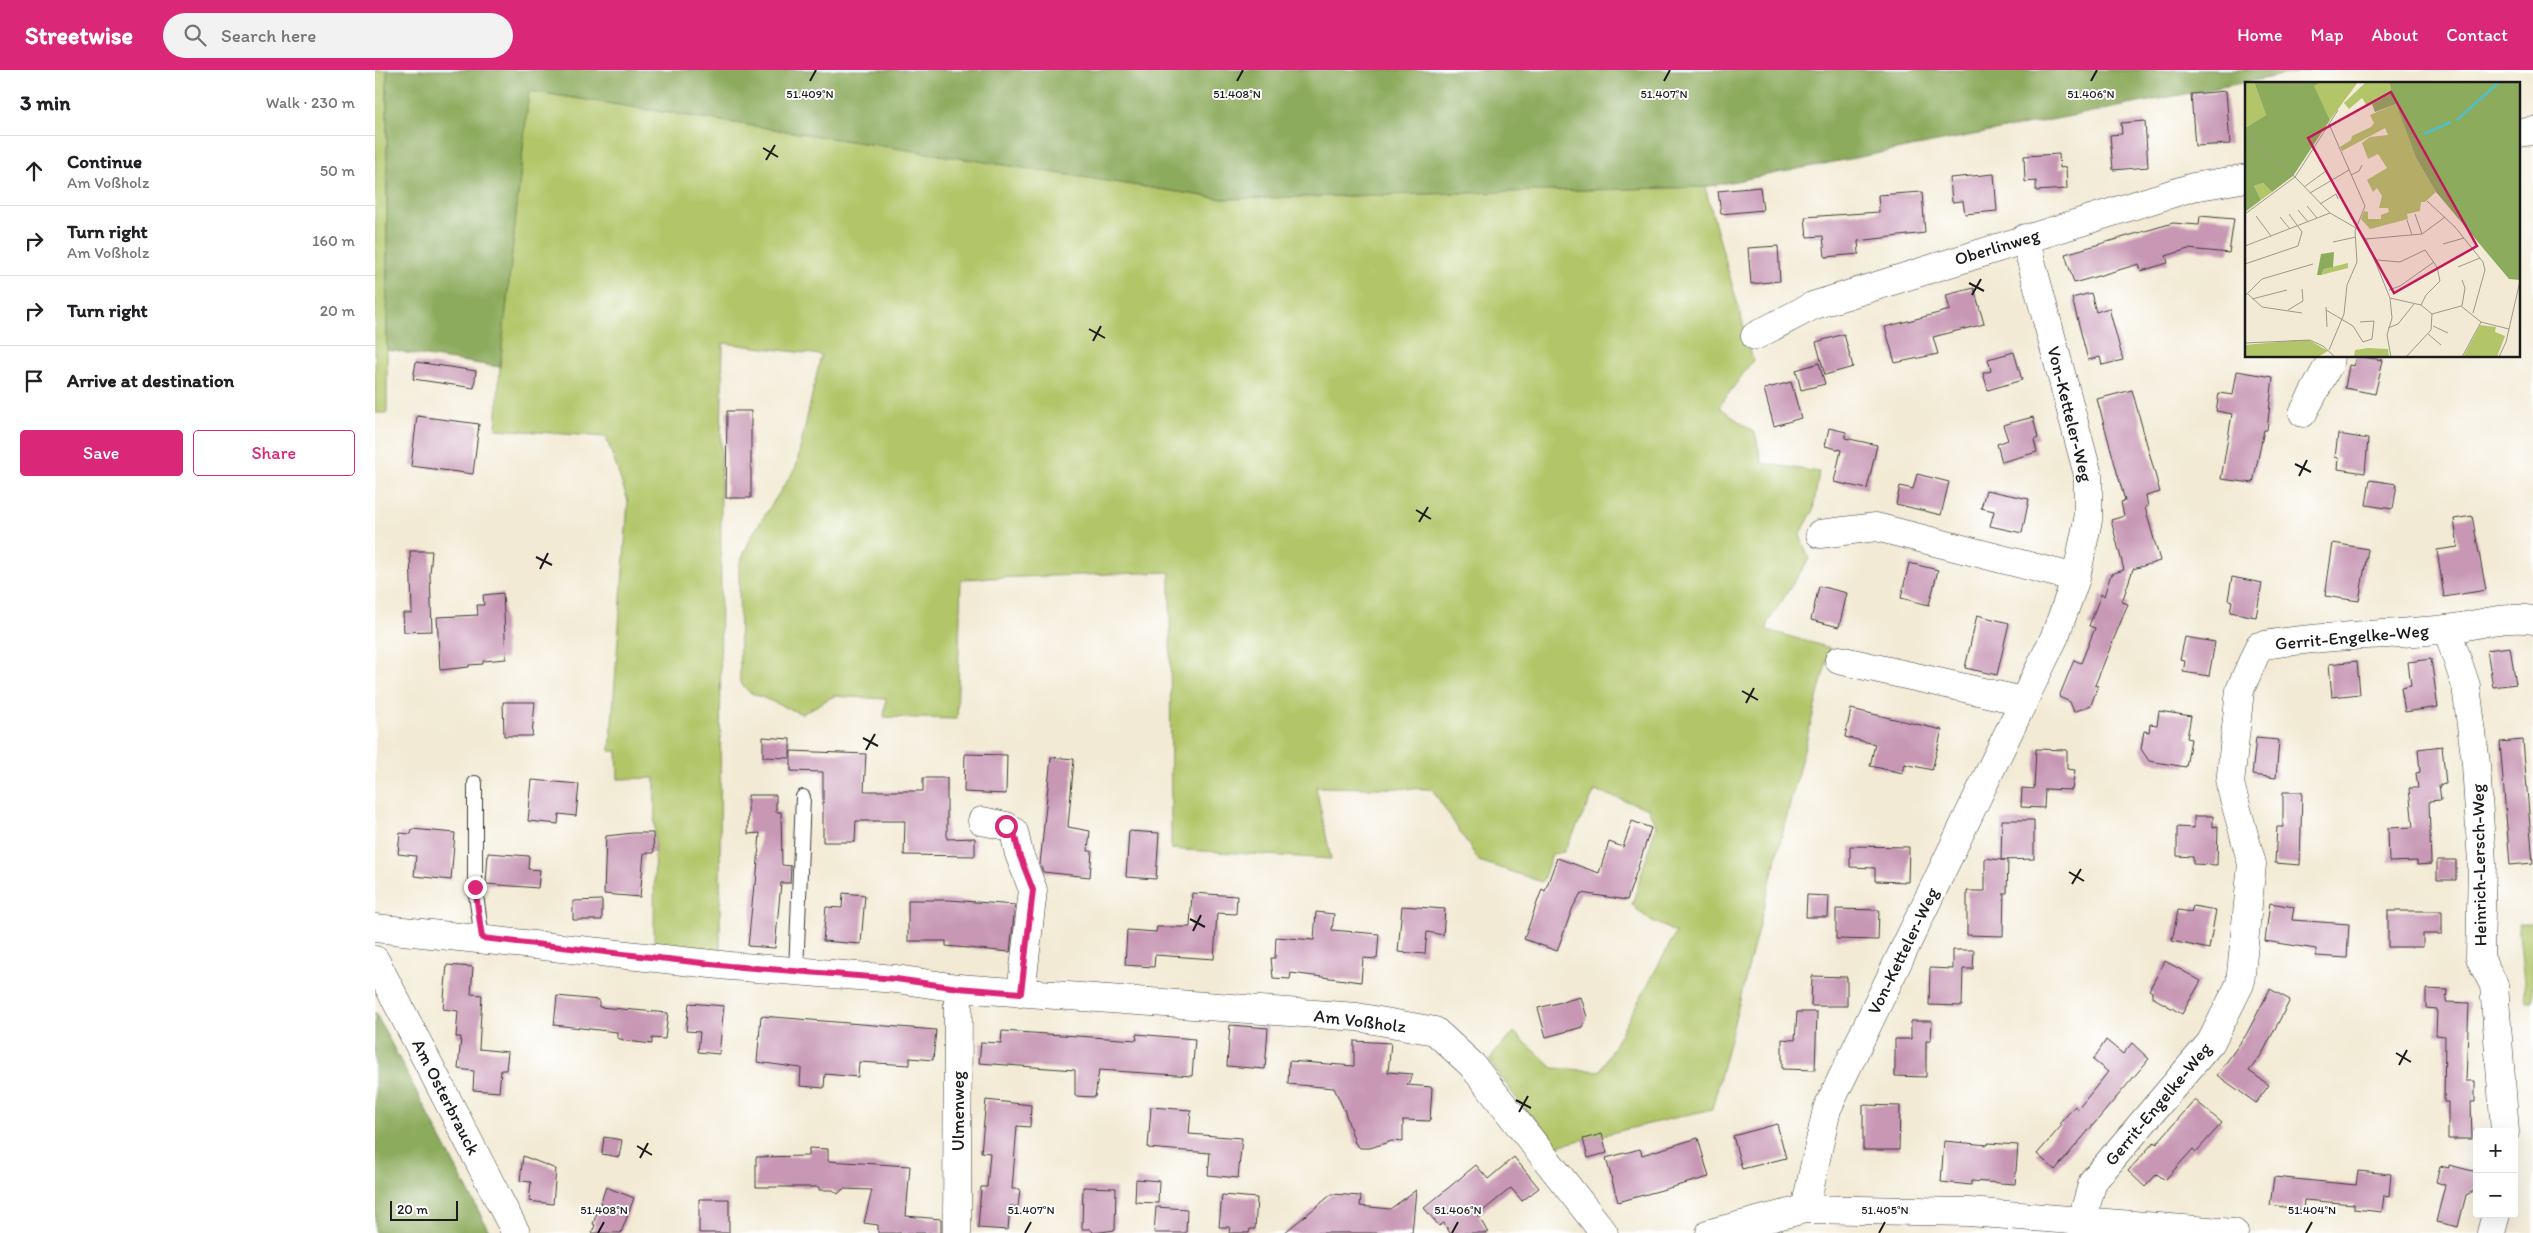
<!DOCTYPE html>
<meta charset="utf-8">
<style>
body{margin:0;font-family:Itim,sans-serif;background:#f2f2f2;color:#202124}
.controls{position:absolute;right:15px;bottom:15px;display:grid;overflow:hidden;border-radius:5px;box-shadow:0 5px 20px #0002}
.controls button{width:45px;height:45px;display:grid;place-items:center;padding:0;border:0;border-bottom:1px solid #e0e0e0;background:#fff;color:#202124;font:25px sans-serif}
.scale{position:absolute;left:15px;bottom:12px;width:68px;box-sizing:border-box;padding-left:5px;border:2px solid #1c1c1c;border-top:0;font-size:14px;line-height:18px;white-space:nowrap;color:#1c1c1c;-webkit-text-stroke:4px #fff;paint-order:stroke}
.stop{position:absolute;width:15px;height:15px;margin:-11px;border:4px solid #db2777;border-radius:50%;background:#fff}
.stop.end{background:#db2777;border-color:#fff;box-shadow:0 1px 5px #0008}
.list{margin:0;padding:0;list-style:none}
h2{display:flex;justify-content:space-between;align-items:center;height:65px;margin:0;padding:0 20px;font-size:21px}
h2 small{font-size:16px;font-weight:400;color:#757577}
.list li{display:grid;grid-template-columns:32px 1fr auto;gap:15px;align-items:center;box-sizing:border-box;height:70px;padding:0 20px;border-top:1px solid #e0e0e0}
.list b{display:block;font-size:19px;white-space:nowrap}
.list p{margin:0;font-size:16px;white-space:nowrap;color:#757577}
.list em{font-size:16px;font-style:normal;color:#757577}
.actions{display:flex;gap:10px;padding:15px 20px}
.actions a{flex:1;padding:11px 0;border:1px solid #db2777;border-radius:5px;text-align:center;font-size:18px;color:#db2777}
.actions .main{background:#db2777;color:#fff}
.icon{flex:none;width:28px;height:28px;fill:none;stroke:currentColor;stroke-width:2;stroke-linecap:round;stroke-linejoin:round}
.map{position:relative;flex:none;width:2158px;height:1163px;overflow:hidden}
header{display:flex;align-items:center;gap:30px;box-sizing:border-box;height:70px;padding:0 25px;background:#db2777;color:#fff}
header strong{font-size:24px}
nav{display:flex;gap:28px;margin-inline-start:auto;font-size:18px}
.search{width:350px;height:45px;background:#f2f2f2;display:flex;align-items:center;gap:12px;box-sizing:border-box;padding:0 18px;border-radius:28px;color:#757577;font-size:19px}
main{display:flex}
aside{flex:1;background:#fff}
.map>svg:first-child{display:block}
</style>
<header>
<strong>Streetwise</strong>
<div class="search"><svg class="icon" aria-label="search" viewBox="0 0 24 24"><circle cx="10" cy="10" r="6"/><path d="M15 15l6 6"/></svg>Search here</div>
<nav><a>Home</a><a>Map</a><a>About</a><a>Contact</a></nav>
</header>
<main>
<aside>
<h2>3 min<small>Walk · 230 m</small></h2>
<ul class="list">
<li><svg class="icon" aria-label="ahead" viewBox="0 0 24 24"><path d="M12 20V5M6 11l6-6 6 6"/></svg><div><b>Continue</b><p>Am Voßholz</p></div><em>50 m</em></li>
<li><svg class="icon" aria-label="right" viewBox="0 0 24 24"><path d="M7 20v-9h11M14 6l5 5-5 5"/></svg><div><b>Turn right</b><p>Am Voßholz</p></div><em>160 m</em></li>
<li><svg class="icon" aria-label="right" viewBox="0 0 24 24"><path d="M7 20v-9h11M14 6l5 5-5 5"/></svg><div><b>Turn right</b></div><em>20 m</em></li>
<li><svg class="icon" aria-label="arrive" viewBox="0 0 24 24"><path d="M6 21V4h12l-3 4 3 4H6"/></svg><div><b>Arrive at destination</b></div></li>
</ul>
<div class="actions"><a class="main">Save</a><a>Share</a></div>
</aside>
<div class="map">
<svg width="2158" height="1163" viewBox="0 0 2158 1163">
<rect width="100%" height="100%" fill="#fff"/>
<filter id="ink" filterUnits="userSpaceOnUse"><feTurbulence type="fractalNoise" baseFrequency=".02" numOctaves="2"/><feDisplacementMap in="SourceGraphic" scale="10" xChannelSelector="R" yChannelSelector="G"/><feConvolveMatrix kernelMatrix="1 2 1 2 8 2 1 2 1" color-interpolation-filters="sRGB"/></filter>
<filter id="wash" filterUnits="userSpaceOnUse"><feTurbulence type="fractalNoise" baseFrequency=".0096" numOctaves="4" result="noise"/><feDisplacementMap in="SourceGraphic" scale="20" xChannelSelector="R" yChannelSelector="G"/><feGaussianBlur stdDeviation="1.12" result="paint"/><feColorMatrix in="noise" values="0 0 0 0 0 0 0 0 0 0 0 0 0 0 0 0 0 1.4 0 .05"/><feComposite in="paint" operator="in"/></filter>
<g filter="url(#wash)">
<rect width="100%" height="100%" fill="#f2ead4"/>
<!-- green -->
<path fill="#b2c669" stroke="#677142" d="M0,0H12V343H0Z
M154,21L848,129L1330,117L1378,290L1344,337L1380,363L1387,393L1444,402L1438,441L1425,465L1434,489L1393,552L1392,560L1455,578L1337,1039L1177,1077L1115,992L1118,984L1139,962L1178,998L1225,1001L1301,863L1272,848L1257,835L1281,756L1273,738L1220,721L1189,782L1177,784L1167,812L1104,791L1057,719L941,717L956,789L796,779L795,502L586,509L582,649L509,647L511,629L459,626L427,644L374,622L365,612L364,495L377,465L421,397L446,285L348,273L346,369L345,882L279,876L280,708L243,709L242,681H235L253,431L231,367L121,359L125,297Z
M2143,853H2158V932H2151Z"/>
<!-- forest -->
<path fill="#8dab5d" stroke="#54643c" d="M12,0H1934L1330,117L848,129L154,21L125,297L12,280Z
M0,942L115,1163H0Z"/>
<g id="blocks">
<!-- building -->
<path fill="#c797b4" d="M1851,21L1855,74L1820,76L1816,24Z
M1770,51L1773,97L1738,100L1735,65L1747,64L1746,53Z
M1684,84L1685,98L1691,97L1692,119L1661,121V111L1650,112L1649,86Z
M1619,104L1622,141L1590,144L1588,131L1577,132L1575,108Z
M1385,117L1388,140L1346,144L1343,121Z
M1547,122L1550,163L1483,171L1484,184L1450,187L1448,166L1432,167L1430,147L1504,142L1503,125Z
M1825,146L1859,149L1854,183L1813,179L1791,186L1793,193L1766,201L1764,194L1699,213L1690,184L1798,153L1824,155Z
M1403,176L1405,211L1376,214L1373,178Z
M1599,218L1609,254L1558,267L1563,284L1520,293L1510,257L1575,240L1571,225Z
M1716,223L1721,242L1734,238L1748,290L1727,295L1725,287L1713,290L1697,228Z
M1469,264L1478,297L1450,305L1441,272Z
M1639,282L1647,310L1613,320L1608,303L1616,301L1613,289Z
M1981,286L2008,290L2000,324L1970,318L1974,295L1979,296Z
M41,292L101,301L99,318L38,309Z
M1444,293L1450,314L1426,320L1421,300Z
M1862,301L1898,307L1892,360H1889L1878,413L1846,409L1857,344L1841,341L1844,323L1858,325Z
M1416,312L1426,348L1399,356L1389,319Z
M1757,320L1785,422L1771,426L1773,436L1770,437L1785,491L1758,499L1747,532L1753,534L1720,615L1723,616L1716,635L1699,642L1695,632L1684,627L1699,590L1706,593L1720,558L1714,556L1726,524L1729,526L1736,504L1749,500L1736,450L1749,446L1746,432L1750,431L1722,329Z
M352,341H376V428H351Z
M42,346L104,354L98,404L36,396Z
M1658,347L1663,368L1659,370L1662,382L1627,392L1622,374L1633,370L1628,355Z
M1454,358L1471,362L1470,368L1502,375L1492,419L1459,412L1466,380L1450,376Z
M1963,364L1993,369L1990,403L1963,399L1964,388L1960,387Z
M1542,404L1574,412L1566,445L1521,434L1525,416L1538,419Z
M1995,410L2022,414L2018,439L1991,435Z
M1611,420L1654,429L1647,463L1615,456L1619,441L1606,438Z
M2097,446L2111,520L2069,527L2062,480L2083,477L2079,449Z
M1958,473L1993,479L1984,531L1950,526Z
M35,481H57L55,504L57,561L29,562L28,543H37Z
M1534,493L1563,500L1554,535L1526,528Z
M1857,507L1887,513L1881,547L1855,542L1857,531L1853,530Z
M1444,516L1472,523L1464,557L1436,550Z
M128,523L131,589L108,591V594L94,595V597L65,600L62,547L103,545L102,535H109L108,525Z
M1602,545L1634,553L1622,605L1590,598Z
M1810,567L1840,572L1834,606L1808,602L1810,591L1805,590Z
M2135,577L2141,614L2118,617L2112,580Z
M2056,589L2063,637L2030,642L2026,618L2036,616L2033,592Z
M1982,591L1985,624L1957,627L1954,594Z
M128,632H160L157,666H129Z
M1476,639L1567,660L1557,700L1530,694L1528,703L1495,696L1500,674L1470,667Z
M1784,641L1816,646L1812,668L1816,669L1811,697L1774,691L1766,679L1769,661L1774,662L1775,654L1782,655Z
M388,667L415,669V688L388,687Z
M1881,668L1904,670L1901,708L1877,705Z
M2148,670L2158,793L2135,795L2125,672Z
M2067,676L2071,714L2064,715L2066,730L2054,731L2056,794L2042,795V791L2014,792L2013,758L2038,757L2034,718H2043L2041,703L2045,702L2043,679Z
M1661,679L1692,680V699L1700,700L1697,720L1670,719L1669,738L1646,737L1647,718L1659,719Z
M416,681L491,684L489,721H548V708H572V769L600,768V786L529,785L530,751H481L480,772H448V702L416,701Z
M590,684L632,685L631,724L589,722Z
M676,687L699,689L693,757L715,761L713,781H717L715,807L668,802L665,794Z
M157,710L204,714L201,746L184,744L183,754L153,751Z
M1908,722H1927L1925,795L1900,793L1902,757H1908Z
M373,725H401V742H406L407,795L416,796L415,813H406L400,878L373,876L379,815H381L385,763L373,764Z
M1819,746H1838V757L1843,756L1842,795L1818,794V787L1802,786V757L1819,758Z
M1627,750H1659V789L1626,790H1633L1632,823H1629L1628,866L1592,865V821H1610V788L1626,790Z
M1257,751L1276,758L1252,830L1206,823L1198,837L1182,881L1149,869L1167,819L1170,821L1182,788L1224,803L1234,772L1248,777Z
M37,759L80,763L76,810L39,806L41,786L23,784L25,763L36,764Z
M754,761L784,763L781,809L751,807Z
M258,763H278L279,783H269L265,827L229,824L231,766Z
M1475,776L1534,777L1533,812L1500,811V798L1475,797Z
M113,783L154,786L153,799L165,800L163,818L111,814Z
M2062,790H2081V810H2062Z
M468,823L490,825L486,874L448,871L451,837L467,838Z
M817,823L862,826L861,844L842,843L839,889L780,885L779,897L750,895L752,860L781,862L782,857H815Z
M1432,825L1454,826L1453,847H1431Z
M227,830V850H198V831Z
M533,830H575L640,835L635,882L571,876V871H533Z
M1895,833L1919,837L1917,850L1974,854L1972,888L1941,886V879L1890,871Z
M1027,836L1070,839L1068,865L1052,862L1050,884L1023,882Z
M1818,836L1841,840L1834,879L1797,871L1803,840L1816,842Z
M1461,839L1504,840L1503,870L1461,869Z
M2013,841H2067V864H2048V877H2013Z
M941,842L959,844L957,860L1004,864L1002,889L988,888L986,912L916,903L915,909L898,908L896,888H900L901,867L939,870Z
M1578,880H1599L1598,899H1588L1587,936L1554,935L1555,898L1578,899Z
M1790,891L1826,911L1807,944L1777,927V922L1774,920Z
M72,895L98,897L96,924L107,925L104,979L133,982L131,1000H126L124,1022L98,1020L99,1001L83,999L86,967H81L83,941L68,939Z
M1437,906L1472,907V936H1436Z
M1895,919L1915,930L1887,984L1874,1001L1894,1015L1881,1033L1842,1005L1871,965Z
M2051,919L2072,920L2071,932L2094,933L2091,1011H2100V1032H2096L2097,1069H2073V1032H2069L2070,966L2061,965L2062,939L2051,938Z
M182,926L224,930V937L293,943L290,969L277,968V974L252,971L242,968V962L179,955Z
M1206,927L1212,947L1208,957L1171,967L1163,938Z
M314,933L349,936L344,984L323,982L325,962L311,961Z
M1422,942H1442L1440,1000L1407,999V969L1420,970Z
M386,946L561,960L558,990L535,988V995L484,992L483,1007L450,1004L449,1018L425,1016L426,998L382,992Z
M1536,951H1557L1556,971H1551V1007L1520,1006V969H1536Z
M855,955L893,958L890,999L852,996Z
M627,961L762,970L761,964L820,969L817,1006L724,1000L720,1027L700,1026V1000L604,993L606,972L626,973Z
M1731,970L1748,984L1757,973L1774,989L1680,1100L1662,1084L1687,1055L1685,1053L1700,1036L1703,1039L1733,1002L1718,990Z
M979,971L1016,973L1013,1002L1038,1004L1032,1015L1057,1017L1055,1051L1028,1050V1072L1017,1071L995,1078H985L980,1073L970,1042L959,1018L913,1014L914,991L979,996Z
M611,1030L656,1035L655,1057L642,1056L637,1119H645L643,1137L635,1136L633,1160L603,1158L606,1117H612L615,1083L606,1082Z
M1820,1030L1847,1053L1821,1082L1818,1079L1790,1110L1782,1104L1770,1117L1753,1101L1779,1072L1781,1074Z
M1488,1035L1525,1036L1524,1080H1488Z
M776,1037L816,1040L814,1064L867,1068L863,1108L833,1105L835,1083L773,1078Z
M1402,1054L1411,1088L1367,1099L1358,1066Z
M1227,1064L1232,1083L1213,1088L1208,1069Z
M229,1067L247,1070L244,1087L227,1084Z
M1323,1068L1334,1107L1243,1132L1231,1088L1265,1079L1267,1085Z
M1569,1071L1613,1075V1073L1643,1075L1640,1114L1596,1111V1115L1566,1112Z
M434,1078L453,1079V1091L535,1096L531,1146L566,1149V1163H503V1155L489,1153L497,1120L468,1119L463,1124L458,1120H444V1117H381V1087L434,1086Z
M148,1086L181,1099L178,1134L154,1131L156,1112L145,1111Z
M1139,1087L1164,1118L1147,1131L1136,1118L1103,1145L1113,1163H1075L1069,1153L1064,1156L1049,1138L1101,1095L1113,1109Z
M2074,1095L2102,1102L2101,1120L2091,1125L2083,1157L2061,1152L2070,1115L2061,1112L2065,1096L2074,1098Z
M1983,1101L2016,1104L2014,1126L2009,1125L2007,1142L1979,1139V1134L1929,1130L1928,1140L1895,1135L1899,1107L1981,1115Z
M761,1109L784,1111L783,1133L760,1132Z
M231,1117L259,1128L246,1163H217L220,1155L218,1154Z
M708,1117L741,1118L740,1160L719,1163L715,1159H707Z
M1041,1120L1037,1163H909L957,1124L986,1126L985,1136L1015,1139Z
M847,1125L882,1128L880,1159H875L874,1163H854L855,1157H844Z
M324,1129H354V1163H324Z
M781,1137L812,1139L811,1163H779Z"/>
</g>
</g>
<g filter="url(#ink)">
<use href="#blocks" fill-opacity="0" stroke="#3c3b38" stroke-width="1"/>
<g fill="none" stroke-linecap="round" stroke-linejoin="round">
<defs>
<path id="service" d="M100,713V817L107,869
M421,902L428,727"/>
<path id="minor" d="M2144,63L2158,61
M1380,266L1437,236L1818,117L1872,108
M1928,343L1954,294L1955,286
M1445,464L1501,457L1701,508
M2072,559L2091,616L2101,694L2107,793L2105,888L2119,915L2130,1062
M1464,590L1648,631
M607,751L631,756L639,762L644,784L658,820L646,923
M0,858L355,896L521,909L583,918L982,947L1060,961L1097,995L1229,1163
M0,890L141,1163
M1430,1139L1452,1039L1680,566L1701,508L1713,450V405L1650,168
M1707,1150L1718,1111L1836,972L1865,914L1877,794L1855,714L1865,620L1884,576C1946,565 2009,566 2071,559C2100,556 2129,545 2158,550
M582,1163L583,918
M1335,1163L1430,1139L1594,1142L1859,1163
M2116,1163L2121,1144"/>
</defs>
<!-- service casing -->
<use href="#service" stroke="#3c3b38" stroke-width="16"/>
<!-- minor casing -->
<use href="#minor" stroke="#3c3b38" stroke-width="29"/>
<!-- service -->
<use href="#service" stroke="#fff" stroke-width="14"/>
<!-- minor -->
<use href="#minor" stroke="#fff" stroke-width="28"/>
</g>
</g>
<g fill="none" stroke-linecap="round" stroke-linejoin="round" filter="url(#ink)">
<!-- route -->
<path stroke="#db2777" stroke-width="6" d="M100,817L107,868L354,896L521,909L583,918L646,923L658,820L644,784L639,762L631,756"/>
</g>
<!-- ticks -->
<path fill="none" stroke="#1c1c1c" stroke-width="2" d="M435,11L441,0M862,11L868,0M1289,11L1295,0M1716,11L1722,0M388,78L403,87M391,90L400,75M1594,213L1609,221M1597,225L1606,209M714,259L730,268M718,271L726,256M1920,394L1936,402M1924,406L1932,390M1041,440L1056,449M1044,452L1053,437M161,487L177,495M165,499L173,483M1367,621L1383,630M1371,633L1379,618M488,668L503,676M491,680L500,664M1694,802L1709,811M1697,814L1706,799M815,849L830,857M818,861L826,845M2021,983L2036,992M2024,995L2032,980M1141,1030L1156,1038M1144,1042L1153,1026M262,1076L277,1085M265,1088L273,1073M223,1163L229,1152M650,1163L656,1152M1077,1163L1083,1152M1504,1163L1510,1152M1931,1163L1937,1152"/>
<g text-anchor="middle" stroke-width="4" stroke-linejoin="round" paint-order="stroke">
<!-- street labels -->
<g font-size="18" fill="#1c1c1c" stroke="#fff">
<text transform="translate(1622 177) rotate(-17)" y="6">Oberlinweg</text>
<text transform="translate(1695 344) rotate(76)" y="6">Von-Ketteler-Weg</text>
<text transform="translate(1977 567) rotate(-5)" y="6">Gerrit-Engelke-Weg</text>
<text transform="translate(2104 795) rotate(-91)" y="6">Heinrich-Lersch-Weg</text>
<text transform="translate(1528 881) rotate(-64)" y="6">Von-Ketteler-Weg</text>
<text transform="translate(985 951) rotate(7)" y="6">Am Voßholz</text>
<text transform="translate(71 1027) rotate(63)" y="6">Am Osterbrauck</text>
<text transform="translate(1783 1034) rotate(-50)" y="6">Gerrit-Engelke-Weg</text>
<text transform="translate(583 1041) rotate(-90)" y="6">Ulmenweg</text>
</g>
</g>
<!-- overview -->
<g transform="translate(1870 12)">
<rect width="275" height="275" fill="#f2ead4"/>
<path d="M0,0H9L21,33L0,46ZM76,0H113L85,38L68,4ZM121,0H144L147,11L122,24L117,16L104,27L99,21ZM151,22L171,76L191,110L180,120H176L175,129L162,132L163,137L125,147L116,137L119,129L123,130V137H136V133L144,130L143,126H134L137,114L132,106L128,110L122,98L142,86L133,72L123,77L117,61L125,55L143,53L140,46L97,69L95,65L106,58L107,54L126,45L129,41L125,33ZM18,101L27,110L16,118L9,104ZM103,181V186L76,193L79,187ZM235,243L251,245L250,250L260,254L252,275H218ZM53,258H64L83,269L73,275H0V263ZM123,266L143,267L144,275H109L110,268Z" fill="#b2c669"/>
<path d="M9,0H76L69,4L85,38L48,94L27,110L18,101L9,104L16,118L0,130V46L21,33ZM144,0H275V198L264,197L191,110L171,76L151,22L130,30L127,22L147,11ZM89,170L88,185L79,187L76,193H72L76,172Z" fill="#8dab5d"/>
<path fill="none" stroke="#51bfc8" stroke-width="2.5" d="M212,38L254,0M179,52L206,40"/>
<path fill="none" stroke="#9c988a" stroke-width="1" d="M0,53L50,95L85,131L111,146L121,157L145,216L147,236L142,253L146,275M106,93L114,89L117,83M59,105L81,89M65,111L104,88M182,119L210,145L238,180L240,188L228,231M75,122L91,112L93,117M62,124L72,136M53,128L63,140M0,132L50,95L93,28M170,132L177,152M11,134L26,154M35,135L45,147M162,138L167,153M121,157L177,152L200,135M88,160L111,155M198,162L219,156M0,164L85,131M132,178L155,180L180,168L192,185L195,199L181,213L176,223M0,182L53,164L57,150L44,132M213,185L235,176M217,198L220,206L217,224M144,208L155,204L189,180M3,212L17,225L57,231M0,214L17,197L68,182M145,216L176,223L187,232L186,248L161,275M7,217L42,208M81,225L82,245M43,228L58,219L57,207M81,228L108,244L118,260L127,257L129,239L115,240M187,232L216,224L236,240L264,247M188,244L203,251M143,246L153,242L169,222M183,252L196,263M0,261L65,258L78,264L90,275M84,268L99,232L102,203L112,180L110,149L120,124L84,42M217,275L236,240M254,275L261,260L275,199"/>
<path fill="#c2185b" fill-opacity="0.15" stroke="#c2185b" stroke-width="2.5" d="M146,10L232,164L149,211L63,56Z"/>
<rect width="275" height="275" fill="none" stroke="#1c1c1c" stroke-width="2.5"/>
</g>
<g font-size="12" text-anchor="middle" fill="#1c1c1c" stroke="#fff" stroke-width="4" stroke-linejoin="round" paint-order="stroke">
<text x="435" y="28">51.409°N</text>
<text x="862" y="28">51.408°N</text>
<text x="1289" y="28">51.407°N</text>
<text x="1716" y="28">51.406°N</text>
<text x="229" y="1144">51.408°N</text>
<text x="656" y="1144">51.407°N</text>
<text x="1083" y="1144">51.406°N</text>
<text x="1510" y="1144">51.405°N</text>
<text x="1937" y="1144">51.404°N</text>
</g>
</svg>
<div class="controls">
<button>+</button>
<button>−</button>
</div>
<div class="scale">20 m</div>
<div class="stop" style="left:631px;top:756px"></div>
<div class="stop end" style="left:100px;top:817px"></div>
</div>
</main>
